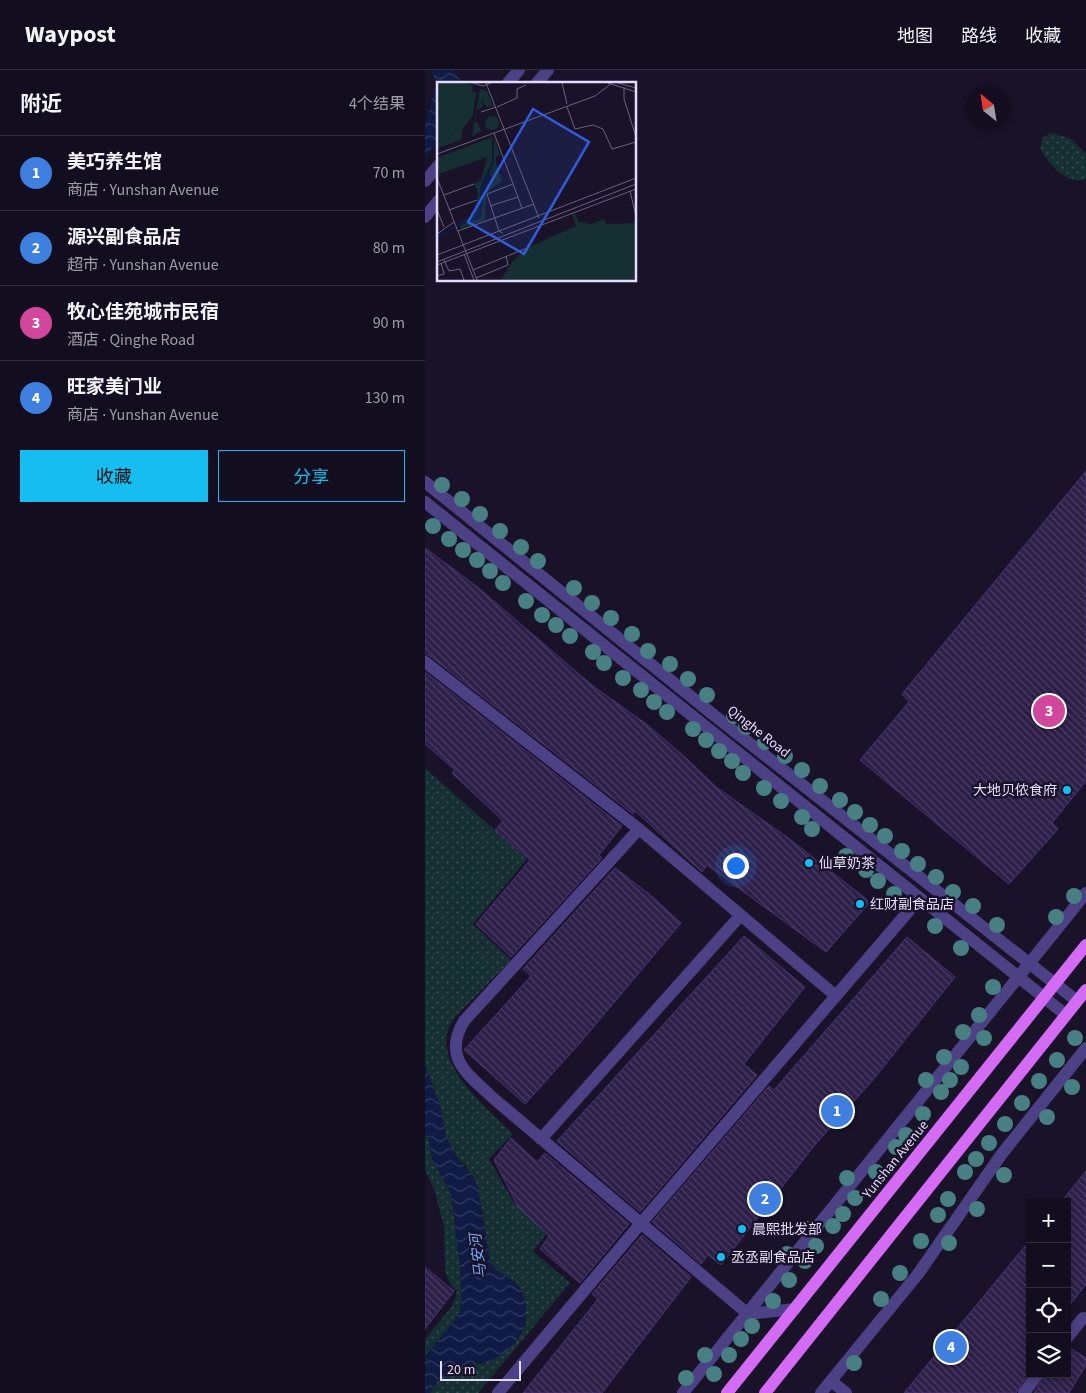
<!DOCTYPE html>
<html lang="zh">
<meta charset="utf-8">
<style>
body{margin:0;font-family:"Source Sans 3","Noto Sans SC",sans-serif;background:#201c2c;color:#f1f3f6}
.controls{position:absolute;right:15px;bottom:15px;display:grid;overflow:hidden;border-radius:0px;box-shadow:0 2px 8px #0003}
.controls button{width:45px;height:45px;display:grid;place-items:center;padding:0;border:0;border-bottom:1px solid #322e3d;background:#130e1f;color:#f1f3f6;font:25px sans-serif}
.compass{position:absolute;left:541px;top:15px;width:45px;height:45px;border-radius:50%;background:#130e1f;box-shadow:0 2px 8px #0003;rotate:330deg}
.scale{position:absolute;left:15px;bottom:12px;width:81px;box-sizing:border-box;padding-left:5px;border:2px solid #e4dcfd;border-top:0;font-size:14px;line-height:18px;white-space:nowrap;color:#e4dcfd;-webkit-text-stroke:4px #191229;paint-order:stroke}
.you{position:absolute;left:310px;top:795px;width:18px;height:18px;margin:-12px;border:4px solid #fff;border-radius:50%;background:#1a73e8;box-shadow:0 0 0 8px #1a73e833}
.badge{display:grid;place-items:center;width:32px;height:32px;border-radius:50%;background:#15bdf0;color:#fff;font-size:16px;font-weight:700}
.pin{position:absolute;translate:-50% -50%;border:2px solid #fff;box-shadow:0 1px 5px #0006}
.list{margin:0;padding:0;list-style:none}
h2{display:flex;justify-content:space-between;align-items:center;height:65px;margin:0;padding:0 20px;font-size:21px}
h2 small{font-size:16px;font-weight:400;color:#9d9ca4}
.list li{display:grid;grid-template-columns:32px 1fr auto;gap:15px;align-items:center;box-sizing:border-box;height:75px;padding:0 20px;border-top:1px solid #322e3d}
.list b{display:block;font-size:19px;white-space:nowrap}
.list p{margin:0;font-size:16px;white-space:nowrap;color:#9d9ca4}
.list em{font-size:16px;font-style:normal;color:#9d9ca4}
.actions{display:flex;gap:10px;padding:15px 20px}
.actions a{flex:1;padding:11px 0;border:1px solid #15bdf0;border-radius:0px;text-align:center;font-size:18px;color:#15bdf0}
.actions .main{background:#15bdf0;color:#111}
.icon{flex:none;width:28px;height:28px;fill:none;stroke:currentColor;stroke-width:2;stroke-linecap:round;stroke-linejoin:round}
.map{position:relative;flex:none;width:661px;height:1323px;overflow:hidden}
header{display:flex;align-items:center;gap:30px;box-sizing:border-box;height:70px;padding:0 25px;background:#130e1f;border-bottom:1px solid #322e3d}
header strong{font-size:24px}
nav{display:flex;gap:28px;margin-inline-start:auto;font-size:18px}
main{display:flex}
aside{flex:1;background:#130e1f}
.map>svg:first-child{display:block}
</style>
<header>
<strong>Waypost</strong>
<nav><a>地图</a><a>路线</a><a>收藏</a></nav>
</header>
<main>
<aside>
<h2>附近<small>4个结果</small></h2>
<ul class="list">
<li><span class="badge" style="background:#3f7fe0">1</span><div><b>美巧养生馆</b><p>商店 · Yunshan Avenue</p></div><em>70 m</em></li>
<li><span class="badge" style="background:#3f7fe0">2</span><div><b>源兴副食品店</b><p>超市 · Yunshan Avenue</p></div><em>80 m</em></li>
<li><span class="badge" style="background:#d1479c">3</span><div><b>牧心佳苑城市民宿</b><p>酒店 · Qinghe Road</p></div><em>90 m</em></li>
<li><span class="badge" style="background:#3f7fe0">4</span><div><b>旺家美门业</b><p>商店 · Yunshan Avenue</p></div><em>130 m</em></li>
</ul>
<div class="actions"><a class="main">收藏</a><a>分享</a></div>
</aside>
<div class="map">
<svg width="661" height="1323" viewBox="0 0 661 1323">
<defs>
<pattern id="grass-dots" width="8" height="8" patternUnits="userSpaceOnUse" patternTransform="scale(1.25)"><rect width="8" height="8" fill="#162f32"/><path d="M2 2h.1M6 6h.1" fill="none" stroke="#384d51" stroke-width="1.8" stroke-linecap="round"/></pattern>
<pattern id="water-waves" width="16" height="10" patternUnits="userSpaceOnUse" patternTransform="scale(1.25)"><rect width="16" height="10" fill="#0f1b45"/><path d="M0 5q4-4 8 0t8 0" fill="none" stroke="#323c61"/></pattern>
<pattern id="building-back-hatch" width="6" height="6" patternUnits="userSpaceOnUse" patternTransform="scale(1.25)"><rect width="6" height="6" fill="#2d1f48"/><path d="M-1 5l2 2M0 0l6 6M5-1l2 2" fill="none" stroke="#4b3f63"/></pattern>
</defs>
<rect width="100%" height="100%" fill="#191229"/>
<!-- grass -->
<path fill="url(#grass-dots)" d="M627,63L646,69L661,84V109C641,116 623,93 615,78L618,67Z
M0,698L102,789L48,854L86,890L29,948C0,990 61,1036 88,1064L64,1089L89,1133L122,1163L108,1181L145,1213L53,1323H5L15,1308L27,1298L62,1292L91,1272L101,1254L93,1214L69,1200L65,1191L57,1139L41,1096L33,1089L21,1068L16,1039L0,995Z
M0,1064L4,1070L7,1088L26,1124L35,1196L37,1230L35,1241L27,1254L0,1286V1269L28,1235L32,1222L25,1213L20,1201L19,1156L9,1119L0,1100Z"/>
<!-- water -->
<path fill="url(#water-waves)" d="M7,0H29L37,13L14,14V70L0,87V57L11,15Z
M0,995L16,1039L21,1068L33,1089L48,1106L53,1118L65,1191C72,1207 90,1206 97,1222C110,1252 92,1281 62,1292C51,1295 39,1294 28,1298C18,1302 10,1314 5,1323H0V1286L27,1254L35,1241L37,1230L35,1196L26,1124L7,1088L4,1070L0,1064Z"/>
<!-- building -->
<path fill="url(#building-back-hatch)" stroke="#483373" d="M661,401V711L627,753L633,759L584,814L435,690L484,632L477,624Z
M0,478L50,515L168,616L220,653L260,687L291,717L362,767L445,832L401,882L282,795L277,802L210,741L208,744L5,586L0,584Z
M0,602L197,756L174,785L177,788L86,887L51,854L105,790L70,760L78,751L27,703L30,700L0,674Z
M190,798L223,823L256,853L155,973L100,1034L39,980L106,906L98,899Z
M319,866L380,917L319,994L332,1005L215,1142L132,1071Z
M482,867L530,907L448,1010L389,1076L296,1195L283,1185L276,1194L227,1152L344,1016L349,1020Z
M86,1068L112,1092L120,1083L204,1154L155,1213L115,1179L124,1166L93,1137L69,1090Z
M661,1101V1214L642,1239V1132H636Z
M217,1165L266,1207L177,1323H98L173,1229L167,1224Z
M605,1170V1302L591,1323H479Z
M0,1197L29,1221L0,1259Z
M642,1276L661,1288V1295L644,1323H609L621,1304H642Z"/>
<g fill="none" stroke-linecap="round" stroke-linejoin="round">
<!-- minor -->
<path stroke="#4c4184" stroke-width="12" d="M0,592L214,759L411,926
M214,759L39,951C17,988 43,1004 68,1028L323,1244L370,1239
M116,1069L315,846
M642,1268L658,1248
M406,1311L421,1323
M73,1323L217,1152L494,829
M258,1323L661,823
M396,1323L493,1204L576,1085L661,978
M599,1323L613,1304"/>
<!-- tertiary -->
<path stroke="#4c4184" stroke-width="12" d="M82,14L94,0
M111,14L123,0
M0,111L14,95
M0,147L14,130
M0,412L290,646L652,931
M0,432L641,945"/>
<!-- primary -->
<path stroke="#d46bf5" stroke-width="12" d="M302,1323L661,875
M340,1323L661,920"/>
</g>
<!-- trees -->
<g fill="#477f83">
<circle cx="17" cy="415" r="8"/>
<circle cx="37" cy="429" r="8"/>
<circle cx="55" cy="444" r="8"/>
<circle cx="8" cy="456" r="8"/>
<circle cx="75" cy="461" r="8"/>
<circle cx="24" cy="469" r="8"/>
<circle cx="96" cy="477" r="8"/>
<circle cx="38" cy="480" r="8"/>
<circle cx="52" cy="490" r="8"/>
<circle cx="113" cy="491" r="8"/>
<circle cx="65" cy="501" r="8"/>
<circle cx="78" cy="513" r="8"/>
<circle cx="149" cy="518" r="8"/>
<circle cx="101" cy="531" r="8"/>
<circle cx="167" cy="533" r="8"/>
<circle cx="117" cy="545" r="8"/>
<circle cx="186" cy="548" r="8"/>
<circle cx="131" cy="555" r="8"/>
<circle cx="207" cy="564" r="8"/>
<circle cx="145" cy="566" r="8"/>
<circle cx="223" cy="581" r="8"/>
<circle cx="168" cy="582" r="8"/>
<circle cx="179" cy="593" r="8"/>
<circle cx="245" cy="594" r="8"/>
<circle cx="198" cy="608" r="8"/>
<circle cx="263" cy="609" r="8"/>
<circle cx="216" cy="620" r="8"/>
<circle cx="282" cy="625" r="8"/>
<circle cx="229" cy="632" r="8"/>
<circle cx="242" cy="642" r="8"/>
<circle cx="309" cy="646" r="8"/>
<circle cx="321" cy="657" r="8"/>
<circle cx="268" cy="659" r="8"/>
<circle cx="281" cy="670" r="8"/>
<circle cx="340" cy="672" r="8"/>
<circle cx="294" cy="681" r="8"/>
<circle cx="360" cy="686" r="8"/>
<circle cx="307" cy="691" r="8"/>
<circle cx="377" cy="700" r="8"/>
<circle cx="318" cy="703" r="8"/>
<circle cx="395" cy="716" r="8"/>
<circle cx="339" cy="718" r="8"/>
<circle cx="415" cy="730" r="8"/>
<circle cx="356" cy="731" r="8"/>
<circle cx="430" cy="742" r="8"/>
<circle cx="377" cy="747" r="8"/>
<circle cx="445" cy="755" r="8"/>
<circle cx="387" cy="759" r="8"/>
<circle cx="460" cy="766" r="8"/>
<circle cx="477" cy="781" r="8"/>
<circle cx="421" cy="786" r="8"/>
<circle cx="493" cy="794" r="8"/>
<circle cx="441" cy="800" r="8"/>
<circle cx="511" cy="807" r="8"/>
<circle cx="453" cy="811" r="8"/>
<circle cx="528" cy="822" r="8"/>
<circle cx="469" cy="824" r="8"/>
<circle cx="649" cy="826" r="8"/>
<circle cx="548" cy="836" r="8"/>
<circle cx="631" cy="847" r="8"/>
<circle cx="572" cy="855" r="8"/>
<circle cx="510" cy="856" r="8"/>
<circle cx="536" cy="878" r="8"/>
<circle cx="568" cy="917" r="8"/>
<circle cx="554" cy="945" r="8"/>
<circle cx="538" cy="962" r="8"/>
<circle cx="559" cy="968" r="8"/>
<circle cx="650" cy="968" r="8"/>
<circle cx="519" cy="987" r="8"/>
<circle cx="632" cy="990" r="8"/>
<circle cx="536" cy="997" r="8"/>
<circle cx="501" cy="1010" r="8"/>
<circle cx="525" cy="1010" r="8"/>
<circle cx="614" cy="1011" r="8"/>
<circle cx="647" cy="1017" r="8"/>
<circle cx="516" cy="1022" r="8"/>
<circle cx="597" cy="1033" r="8"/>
<circle cx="498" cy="1044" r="8"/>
<circle cx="622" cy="1047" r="8"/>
<circle cx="580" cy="1054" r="8"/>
<circle cx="481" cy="1065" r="8"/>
<circle cx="564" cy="1073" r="8"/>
<circle cx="471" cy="1077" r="8"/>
<circle cx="551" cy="1089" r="8"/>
<circle cx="451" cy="1102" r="8"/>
<circle cx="540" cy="1102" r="8"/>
<circle cx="579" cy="1105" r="8"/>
<circle cx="422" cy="1108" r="8"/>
<circle cx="430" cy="1128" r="8"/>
<circle cx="523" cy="1129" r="8"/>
<circle cx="552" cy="1139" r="8"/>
<circle cx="418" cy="1144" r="8"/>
<circle cx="513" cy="1145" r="8"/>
<circle cx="408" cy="1156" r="8"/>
<circle cx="382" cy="1159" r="8"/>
<circle cx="496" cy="1171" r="8"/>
<circle cx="524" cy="1173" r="8"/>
<circle cx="391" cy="1176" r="8"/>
<circle cx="362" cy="1184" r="8"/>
<circle cx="380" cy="1191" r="8"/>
<circle cx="475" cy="1203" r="8"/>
<circle cx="364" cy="1210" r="8"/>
<circle cx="456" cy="1229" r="8"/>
<circle cx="348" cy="1231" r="8"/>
<circle cx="327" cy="1256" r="8"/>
<circle cx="316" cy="1269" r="8"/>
<circle cx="280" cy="1285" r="8"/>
<circle cx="304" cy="1285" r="8"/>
<circle cx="429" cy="1293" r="8"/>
<circle cx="289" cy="1304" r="8"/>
<circle cx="261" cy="1308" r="8"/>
</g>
<!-- markers -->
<g fill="#15bdf0" stroke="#191229" stroke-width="2">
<circle cx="642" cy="720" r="5"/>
<circle cx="384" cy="793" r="5"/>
<circle cx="435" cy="834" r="5"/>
<circle cx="317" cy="1159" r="5"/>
<circle cx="296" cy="1187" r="5"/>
</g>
<g text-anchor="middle" stroke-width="5" stroke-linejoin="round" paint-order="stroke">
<!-- street labels -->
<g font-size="14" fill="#e4dcfd" stroke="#191229">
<text transform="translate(334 661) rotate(38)" y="5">Qinghe Road</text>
<text transform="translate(470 1089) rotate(-51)" y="5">Yunshan Avenue</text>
</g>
<!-- poi labels -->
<g font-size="14" fill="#e4dcfd" stroke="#191229" text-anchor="start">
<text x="632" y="725" text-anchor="end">大地贝侬食府</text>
<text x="394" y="798">仙草奶茶</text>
<text x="445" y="839">红财副食品店</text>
<text x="327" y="1164">晨熙批发部</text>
<text x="306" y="1192">丞丞副食品店</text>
</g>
<!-- water labels -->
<g font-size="15" font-style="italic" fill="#71a7f6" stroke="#191229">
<text transform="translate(53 1186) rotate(-97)" y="5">马安河</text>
</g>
</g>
<!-- overview -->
<g transform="translate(12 12)">
<rect width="199" height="199" fill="#191229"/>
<path d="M43,7L50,9L56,24L50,25L44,18L46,24L40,28L38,41H41L44,50L35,54ZM48 41a7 7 0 1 1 14 0a7 7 0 1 1-14 0ZM26,47L24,58L0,66V61ZM57,54L63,73L59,74V80L65,99L49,111L48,138L24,147L22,143L44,135L47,110L55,97L52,92L57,80ZM55,55V79L44,103L43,124L38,135L21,141L38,133L41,111L37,102L44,98L50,75L2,92L0,76Z" fill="#162f32"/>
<path d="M0,1H28L36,3L35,9L39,11L36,33L26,47L0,61ZM138,132L142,140L154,142L167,137L169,142L199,141V198H64L75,180L88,167L139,144L135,133Z" fill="#162f32"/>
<path d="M57,54V80L52,92L56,96L47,110L43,137L22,143L21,141L37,135L42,126L44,103L55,79Z" fill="#0f1b45"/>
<path fill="none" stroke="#0f1b45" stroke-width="2.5" d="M0,155L28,140"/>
<path fill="none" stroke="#6a637e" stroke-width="1" d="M36,1L46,4L54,1M49,1L102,136M125,1L130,22M171,1L199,10M181,1L199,6M187,5V17L199,55M60,25L80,16V7L89,3M130,25L138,47L156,43L166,47L175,67L199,60M44,30L59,25M57,51L85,126M0,72L158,14L175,1M0,96L40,198M193,109L199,134M7,113L37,102M53,124L81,115M0,128L7,145M12,128L40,118M21,149L97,122M66,151L62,149L50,112L76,102M0,152L17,140M27,172L37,198M0,173L199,96M7,178L12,189L23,187L27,198M0,180L199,102M0,183L199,107M36,188L90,166M0,194L7,192L4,181M39,196L71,183L69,174"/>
<path fill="#315cdc" fill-opacity="0.15" stroke="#315cdc" stroke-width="2.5" d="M96,27L152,60L87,172L31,140Z"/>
<rect width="199" height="199" fill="none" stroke="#e4dcfd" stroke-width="2.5"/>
</g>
</svg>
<div class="controls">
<button>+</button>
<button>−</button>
<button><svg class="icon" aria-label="locate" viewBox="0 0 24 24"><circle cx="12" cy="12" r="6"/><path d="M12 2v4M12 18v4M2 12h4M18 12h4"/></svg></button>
<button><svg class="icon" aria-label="layers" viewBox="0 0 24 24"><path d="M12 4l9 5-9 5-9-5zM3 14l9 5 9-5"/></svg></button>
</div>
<svg class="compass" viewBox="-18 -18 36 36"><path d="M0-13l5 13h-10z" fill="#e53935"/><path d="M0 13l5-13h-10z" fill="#9d9ca4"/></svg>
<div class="scale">20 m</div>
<div class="you"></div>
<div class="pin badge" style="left:412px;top:1041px;background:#3f7fe0">1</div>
<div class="pin badge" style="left:340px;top:1129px;background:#3f7fe0">2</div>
<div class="pin badge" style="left:624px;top:641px;background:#d1479c">3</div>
<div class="pin badge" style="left:526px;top:1277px;background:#3f7fe0">4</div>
</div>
</main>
